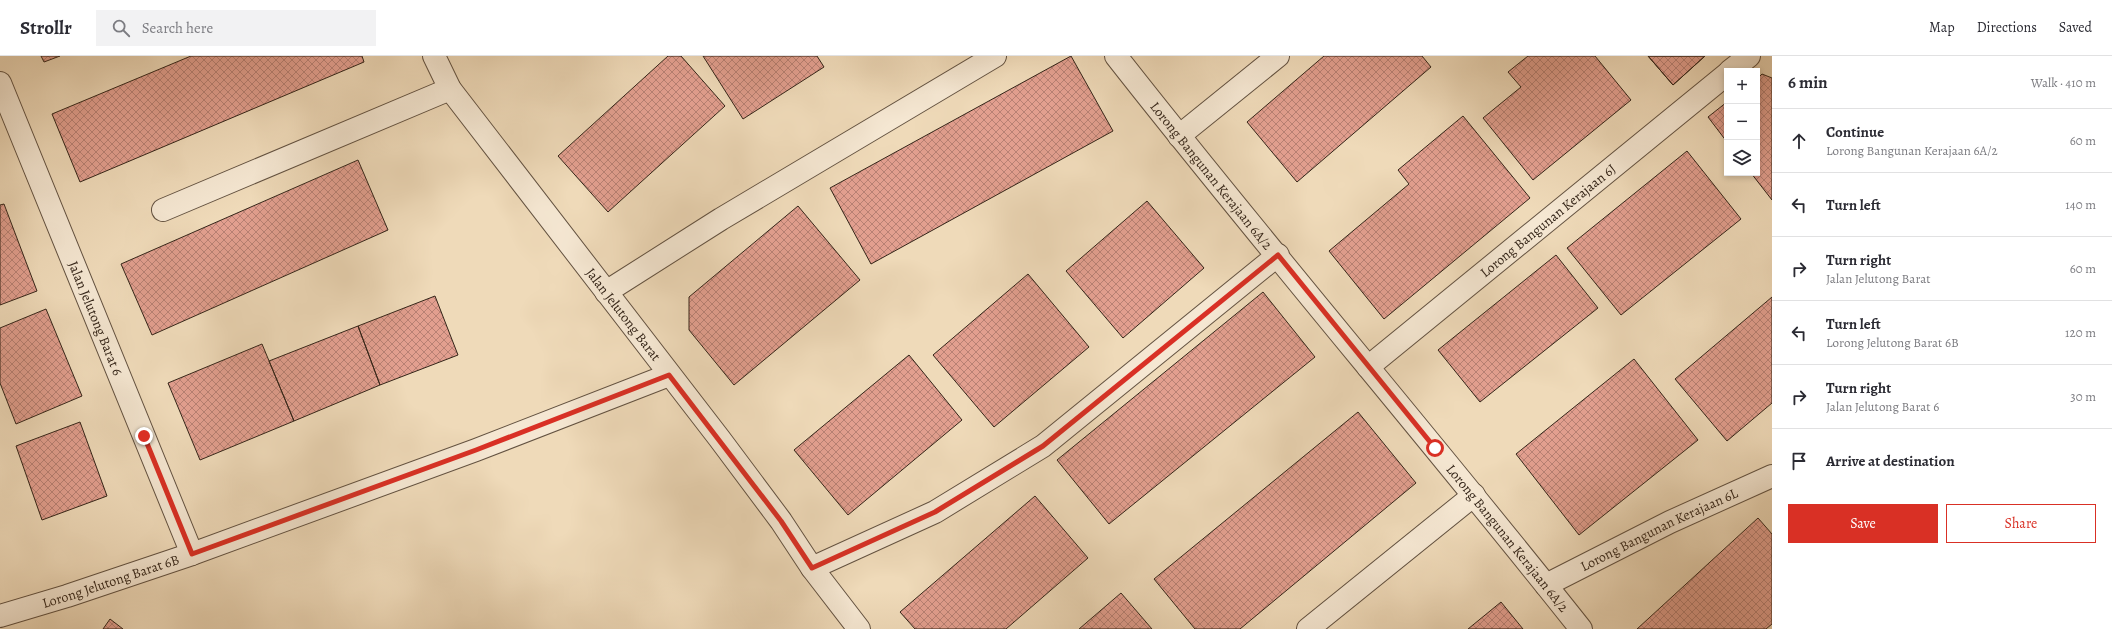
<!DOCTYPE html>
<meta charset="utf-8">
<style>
body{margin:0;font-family:Alegreya,serif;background:#f2f2f3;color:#2b2b33}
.controls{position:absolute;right:12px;top:12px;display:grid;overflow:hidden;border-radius:0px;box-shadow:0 2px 6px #0003}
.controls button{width:36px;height:36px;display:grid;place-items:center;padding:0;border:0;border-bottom:1px solid #e1e1e2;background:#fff;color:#2b2b33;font:20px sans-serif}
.stop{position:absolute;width:12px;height:12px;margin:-9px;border:3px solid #d93025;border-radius:50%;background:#fff}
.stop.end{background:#d93025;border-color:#fff;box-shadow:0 1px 4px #0008}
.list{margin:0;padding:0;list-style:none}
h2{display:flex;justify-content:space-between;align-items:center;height:52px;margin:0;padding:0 16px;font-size:17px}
h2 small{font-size:13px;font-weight:400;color:#7c7c81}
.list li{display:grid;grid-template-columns:26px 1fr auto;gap:12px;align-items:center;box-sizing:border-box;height:64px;padding:0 16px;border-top:1px solid #e1e1e2}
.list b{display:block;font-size:15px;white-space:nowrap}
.list p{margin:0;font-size:13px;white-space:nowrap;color:#7c7c81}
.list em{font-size:13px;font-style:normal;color:#7c7c81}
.actions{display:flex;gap:8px;padding:12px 16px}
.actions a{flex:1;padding:9px 0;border:1px solid #d93025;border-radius:0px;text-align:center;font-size:14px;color:#d93025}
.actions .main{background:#d93025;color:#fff}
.icon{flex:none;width:22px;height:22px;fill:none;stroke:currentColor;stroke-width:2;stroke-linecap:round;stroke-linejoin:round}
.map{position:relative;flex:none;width:1772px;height:573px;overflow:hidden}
header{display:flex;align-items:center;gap:24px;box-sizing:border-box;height:56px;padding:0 20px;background:#fff;border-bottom:1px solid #e1e1e2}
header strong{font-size:19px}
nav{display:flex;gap:22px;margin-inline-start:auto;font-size:14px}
.search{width:280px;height:36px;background:#f2f2f3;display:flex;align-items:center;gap:10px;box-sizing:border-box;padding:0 14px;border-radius:0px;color:#7c7c81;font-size:15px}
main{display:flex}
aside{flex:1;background:#fff}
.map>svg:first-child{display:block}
</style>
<header>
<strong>Strollr</strong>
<div class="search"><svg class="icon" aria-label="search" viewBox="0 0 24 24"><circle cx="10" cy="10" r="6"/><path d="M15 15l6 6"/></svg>Search here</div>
<nav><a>Map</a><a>Directions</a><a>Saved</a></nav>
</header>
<main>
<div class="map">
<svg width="1772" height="573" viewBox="0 0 1772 573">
<defs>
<pattern id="building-cross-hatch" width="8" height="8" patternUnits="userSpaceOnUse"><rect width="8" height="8" fill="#e29f8f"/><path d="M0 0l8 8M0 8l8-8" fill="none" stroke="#b88174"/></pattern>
</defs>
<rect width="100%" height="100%" fill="#efdab9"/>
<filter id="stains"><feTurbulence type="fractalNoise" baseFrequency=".005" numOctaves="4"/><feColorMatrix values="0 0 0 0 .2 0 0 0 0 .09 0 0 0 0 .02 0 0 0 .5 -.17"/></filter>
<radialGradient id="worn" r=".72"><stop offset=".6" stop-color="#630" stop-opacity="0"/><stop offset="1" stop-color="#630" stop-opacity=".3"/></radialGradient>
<!-- building -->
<path fill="url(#building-cross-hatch)" stroke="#342519" d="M41,0H60L44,6Z
M191,0H362L364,6L80,126L52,58Z
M668,0H681L725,50L608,156L558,100Z
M703,0H817L824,11L743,63Z
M1071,0L1113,75L871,208L830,132Z
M1324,0H1422L1431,11L1297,126L1247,66Z
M1528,0H1595L1631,44L1533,124L1483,62L1521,31L1508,16Z
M1648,0H1705L1673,29Z
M1648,0H1705L1673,29Z
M1762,18L1772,22V144L1751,117H1757V23Z
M1727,46V86L1708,61Z
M1463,60L1530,142L1384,263L1329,195L1409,128L1398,114Z
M1687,95L1741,163L1621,259L1567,192Z
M358,104L388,174L152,279L121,208Z
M1147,145L1204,212L1123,282L1066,215Z
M4,148L37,235L0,249V149Z
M798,150L860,224L734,329L689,274V241Z
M1556,199L1598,252L1480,346L1438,294Z
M1028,218L1089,291L994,371L933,299Z
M1263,236L1315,301L1109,468L1057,404Z
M435,240L458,299L380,329L358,270Z
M1772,241V347L1727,385L1675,323Z
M46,253L82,340L16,368L0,327V272Z
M358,270L380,329L294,365L269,305Z
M262,288L294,365L200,404L168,327Z
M909,299L962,364L848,459L794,394Z
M1634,303L1698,384L1579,479L1516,398Z
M1358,356L1416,427L1240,573H1195L1154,523Z
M80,366L107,440L42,464L16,390Z
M1035,440L1088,502L1006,573H915L900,556Z
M1758,462L1772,478V568L1766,573H1637Z
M1121,537L1152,573H1079Z
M1501,546L1523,573H1468Z
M110,563L123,573H103Z"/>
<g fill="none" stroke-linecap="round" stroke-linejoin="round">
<defs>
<g id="minor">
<path id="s1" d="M434,0L450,33L719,382L781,465L812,512L859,573"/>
<path id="s2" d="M1116,0C1268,194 1428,380 1581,573"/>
<path d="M1730,15L1749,0"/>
<path id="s3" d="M0,27L192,498"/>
<path d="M1179,80L1278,0"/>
<path d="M163,154L450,33"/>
<path d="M606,236L721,163L995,0"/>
<path id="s4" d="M1368,311L1727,18"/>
<path d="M812,512L935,456L1043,390L1278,199"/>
<path id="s5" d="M1546,529L1670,466L1772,420"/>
<path id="s6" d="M0,560L67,540L192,498L476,394L669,319"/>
<path d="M1308,573L1474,439"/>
</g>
</defs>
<!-- minor casing -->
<use href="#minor" stroke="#635241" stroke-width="24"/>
<!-- minor -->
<use href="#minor" stroke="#f5e7d2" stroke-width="22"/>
</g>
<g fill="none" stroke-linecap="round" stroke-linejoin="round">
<!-- route -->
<path stroke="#d93025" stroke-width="5" d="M144,380L192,498L476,394L669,319L781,465L812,512L935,456L1043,390L1278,199L1435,392"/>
</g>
<g text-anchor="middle" stroke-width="3.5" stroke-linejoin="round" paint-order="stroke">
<!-- street labels -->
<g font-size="14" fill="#342519" stroke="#f5e7d2">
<text dy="5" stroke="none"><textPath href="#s2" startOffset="153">Lorong Bangunan Kerajaan 6A/2</textPath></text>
<text dy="5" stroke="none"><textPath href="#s4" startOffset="232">Lorong Bangunan Kerajaan 6J</textPath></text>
<text dy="5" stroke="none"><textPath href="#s1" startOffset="321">Jalan Jelutong Barat</textPath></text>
<text dy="5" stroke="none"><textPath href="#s3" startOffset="254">Jalan Jelutong Barat 6</textPath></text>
<text dy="5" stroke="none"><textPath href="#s5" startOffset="126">Lorong Bangunan Kerajaan 6L</textPath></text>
<text dy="5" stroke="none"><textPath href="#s2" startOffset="621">Lorong Bangunan Kerajaan 6A/2</textPath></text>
<text dy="5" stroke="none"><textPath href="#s6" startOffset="116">Lorong Jelutong Barat 6B</textPath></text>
</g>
</g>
<rect width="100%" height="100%" filter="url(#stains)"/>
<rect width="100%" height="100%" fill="url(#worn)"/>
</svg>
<div class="controls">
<button>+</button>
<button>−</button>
<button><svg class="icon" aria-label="layers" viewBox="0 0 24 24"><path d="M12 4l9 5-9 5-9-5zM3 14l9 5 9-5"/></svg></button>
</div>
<div class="stop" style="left:1435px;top:392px"></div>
<div class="stop end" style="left:144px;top:380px"></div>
</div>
<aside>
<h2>6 min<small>Walk · 410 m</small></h2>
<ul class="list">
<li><svg class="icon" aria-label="ahead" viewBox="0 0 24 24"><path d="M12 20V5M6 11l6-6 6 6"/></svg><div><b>Continue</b><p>Lorong Bangunan Kerajaan 6A/2</p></div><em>60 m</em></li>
<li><svg class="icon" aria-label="left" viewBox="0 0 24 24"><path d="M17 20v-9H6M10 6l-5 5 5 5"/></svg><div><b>Turn left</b></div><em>140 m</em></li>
<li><svg class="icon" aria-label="right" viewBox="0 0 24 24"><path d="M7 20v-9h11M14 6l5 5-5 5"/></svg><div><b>Turn right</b><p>Jalan Jelutong Barat</p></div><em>60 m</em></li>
<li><svg class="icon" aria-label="left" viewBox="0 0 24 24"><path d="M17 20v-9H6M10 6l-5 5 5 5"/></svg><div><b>Turn left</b><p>Lorong Jelutong Barat 6B</p></div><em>120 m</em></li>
<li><svg class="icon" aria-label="right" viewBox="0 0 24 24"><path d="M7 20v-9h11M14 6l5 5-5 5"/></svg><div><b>Turn right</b><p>Jalan Jelutong Barat 6</p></div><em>30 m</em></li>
<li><svg class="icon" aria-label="arrive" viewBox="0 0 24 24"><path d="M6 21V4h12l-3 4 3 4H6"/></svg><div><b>Arrive at destination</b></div></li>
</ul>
<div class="actions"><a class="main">Save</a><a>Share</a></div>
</aside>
</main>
